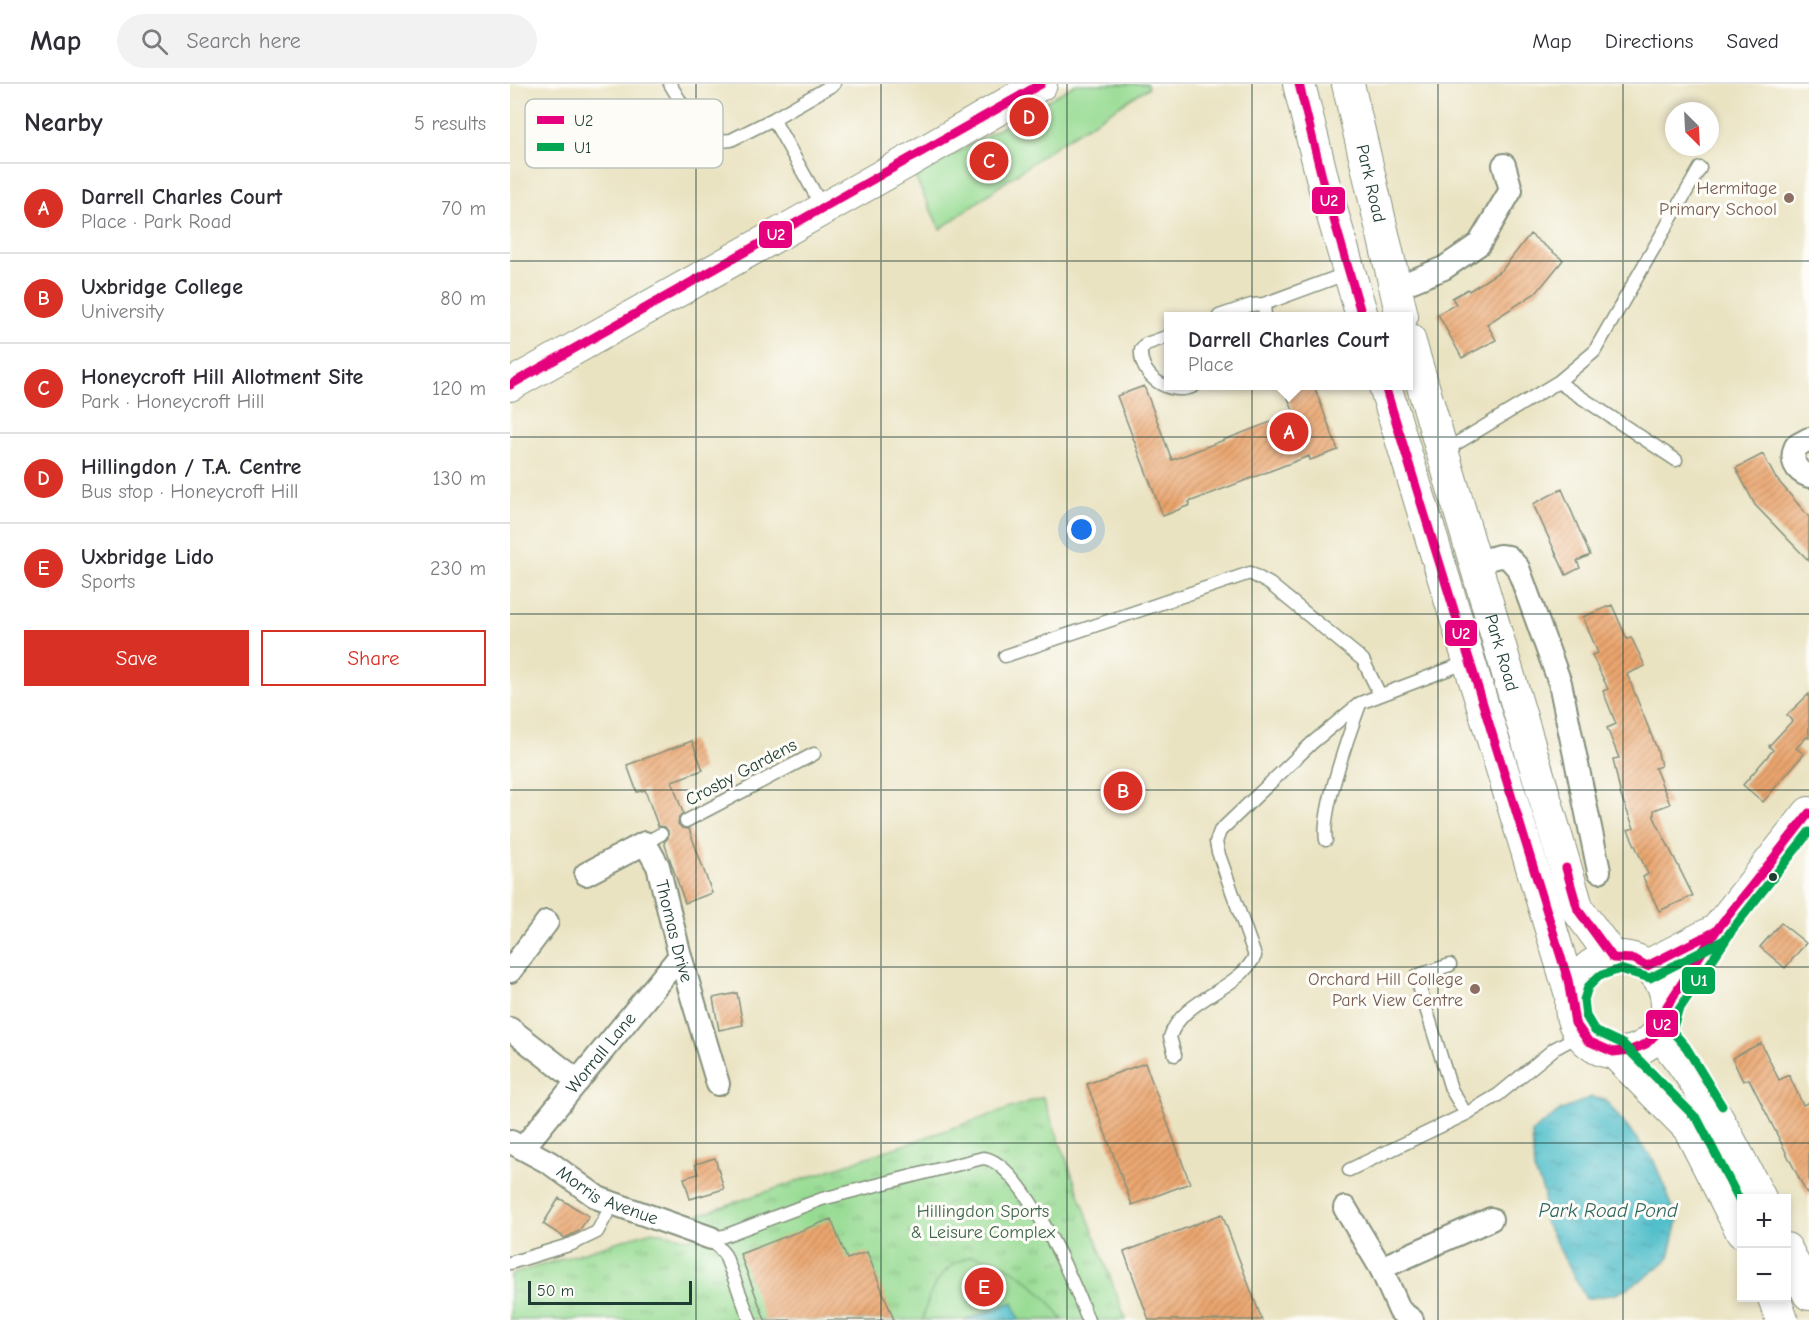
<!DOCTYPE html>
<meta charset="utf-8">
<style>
body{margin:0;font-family:"Comic Neue",sans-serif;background:#f2f2f3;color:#2b2b33}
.controls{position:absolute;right:18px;bottom:18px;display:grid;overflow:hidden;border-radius:0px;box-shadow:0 3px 9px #0003}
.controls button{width:54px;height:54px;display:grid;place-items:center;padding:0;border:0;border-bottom:2px solid #e1e1e2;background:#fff;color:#2b2b33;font:30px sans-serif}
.compass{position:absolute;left:1155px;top:18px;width:54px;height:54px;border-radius:50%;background:#fff;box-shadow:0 3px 9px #0003;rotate:156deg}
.scale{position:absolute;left:18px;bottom:15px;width:164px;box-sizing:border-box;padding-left:6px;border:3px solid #1f3d34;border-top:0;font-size:16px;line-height:21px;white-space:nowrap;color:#1f3d34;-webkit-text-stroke:4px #fdfcf7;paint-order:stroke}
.you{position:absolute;left:572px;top:446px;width:21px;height:21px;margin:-15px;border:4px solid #fff;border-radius:50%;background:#1a73e8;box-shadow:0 0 0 9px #1a73e833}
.badge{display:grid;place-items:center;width:39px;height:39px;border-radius:50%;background:#d93025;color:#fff;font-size:20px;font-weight:700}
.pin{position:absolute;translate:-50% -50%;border:3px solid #fff;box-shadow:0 2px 6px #0006}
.popup{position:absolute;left:654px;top:228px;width:249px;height:78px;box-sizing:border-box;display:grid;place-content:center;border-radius:0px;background:#fff;filter:drop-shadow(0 2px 4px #0005);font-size:20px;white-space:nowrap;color:#7c7c81}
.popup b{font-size:22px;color:#2b2b33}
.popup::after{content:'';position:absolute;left:50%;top:100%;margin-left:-12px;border:12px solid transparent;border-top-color:#fff}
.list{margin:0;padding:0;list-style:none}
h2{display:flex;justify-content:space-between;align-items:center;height:78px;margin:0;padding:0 24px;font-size:26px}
h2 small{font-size:20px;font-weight:400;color:#7c7c81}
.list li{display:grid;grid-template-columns:39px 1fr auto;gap:18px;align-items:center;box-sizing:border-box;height:90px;padding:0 24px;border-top:2px solid #e1e1e2}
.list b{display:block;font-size:22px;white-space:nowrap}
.list p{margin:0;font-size:20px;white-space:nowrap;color:#7c7c81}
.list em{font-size:20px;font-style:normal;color:#7c7c81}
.actions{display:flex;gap:12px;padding:18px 24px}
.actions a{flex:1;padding:14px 0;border:2px solid #d93025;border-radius:0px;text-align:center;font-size:21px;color:#d93025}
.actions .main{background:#d93025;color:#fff}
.icon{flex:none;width:33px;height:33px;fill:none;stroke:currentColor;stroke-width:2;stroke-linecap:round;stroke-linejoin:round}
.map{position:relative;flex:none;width:1299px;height:1236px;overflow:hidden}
header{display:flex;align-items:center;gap:36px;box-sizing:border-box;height:84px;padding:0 30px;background:#fff;border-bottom:2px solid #e1e1e2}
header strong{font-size:28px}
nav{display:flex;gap:33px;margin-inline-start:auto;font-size:21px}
.search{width:420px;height:54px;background:#f2f2f3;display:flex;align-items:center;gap:15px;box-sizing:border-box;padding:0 21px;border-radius:33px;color:#7c7c81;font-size:22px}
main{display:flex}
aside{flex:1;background:#fff}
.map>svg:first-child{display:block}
</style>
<header>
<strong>Map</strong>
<div class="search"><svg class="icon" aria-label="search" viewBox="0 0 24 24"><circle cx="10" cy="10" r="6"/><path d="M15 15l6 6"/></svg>Search here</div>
<nav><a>Map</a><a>Directions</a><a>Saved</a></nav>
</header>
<main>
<aside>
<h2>Nearby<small>5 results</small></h2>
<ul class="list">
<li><span class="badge">A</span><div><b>Darrell Charles Court</b><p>Place · Park Road</p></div><em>70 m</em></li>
<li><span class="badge">B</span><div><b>Uxbridge College</b><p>University</p></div><em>80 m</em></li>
<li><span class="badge">C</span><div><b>Honeycroft Hill Allotment Site</b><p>Park · Honeycroft Hill</p></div><em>120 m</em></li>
<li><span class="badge">D</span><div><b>Hillingdon / T.A. Centre</b><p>Bus stop · Honeycroft Hill</p></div><em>130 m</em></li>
<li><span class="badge">E</span><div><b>Uxbridge Lido</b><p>Sports</p></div><em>230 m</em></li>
</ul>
<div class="actions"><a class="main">Save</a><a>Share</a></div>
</aside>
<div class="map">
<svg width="1299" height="1236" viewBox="0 0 1299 1236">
<defs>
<pattern id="grass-tufts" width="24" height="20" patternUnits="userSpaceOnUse" patternTransform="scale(1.5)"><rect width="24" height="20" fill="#97db93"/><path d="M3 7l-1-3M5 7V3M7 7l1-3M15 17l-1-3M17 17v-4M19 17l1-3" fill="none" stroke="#7bb379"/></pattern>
<pattern id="water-ripples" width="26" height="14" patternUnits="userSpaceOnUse" patternTransform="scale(1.5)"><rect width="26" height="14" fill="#52bfcb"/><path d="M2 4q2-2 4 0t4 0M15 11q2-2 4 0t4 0" fill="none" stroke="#439ca6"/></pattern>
<pattern id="building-hatch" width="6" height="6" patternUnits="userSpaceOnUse" patternTransform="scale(1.5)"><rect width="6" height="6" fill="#eba56e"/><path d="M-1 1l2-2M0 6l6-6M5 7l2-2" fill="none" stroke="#be885b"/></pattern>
</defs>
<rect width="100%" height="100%" fill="#fdfcf7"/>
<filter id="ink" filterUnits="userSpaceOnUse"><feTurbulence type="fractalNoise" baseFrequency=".0167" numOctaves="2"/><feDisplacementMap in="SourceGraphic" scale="12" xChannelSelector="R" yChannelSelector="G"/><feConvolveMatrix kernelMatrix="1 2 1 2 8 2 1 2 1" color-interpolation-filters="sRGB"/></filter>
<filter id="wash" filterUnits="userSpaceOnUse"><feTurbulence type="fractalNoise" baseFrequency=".008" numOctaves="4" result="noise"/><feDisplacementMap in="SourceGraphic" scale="24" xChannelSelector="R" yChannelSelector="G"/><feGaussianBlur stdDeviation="1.35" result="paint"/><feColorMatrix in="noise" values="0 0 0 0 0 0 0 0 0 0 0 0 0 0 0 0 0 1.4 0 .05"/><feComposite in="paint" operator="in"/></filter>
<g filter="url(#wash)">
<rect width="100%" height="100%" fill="#eae3c2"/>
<!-- grass -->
<path fill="url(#grass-tufts)" stroke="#5b8c64" stroke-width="1.5" d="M533,1013L616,1236H0V1191L142,1147L182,1155L188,1131Z"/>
<!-- garden -->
<path fill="#97db93" stroke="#5b8c64" stroke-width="1.5" d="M566,0H637L638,4L548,60L430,145L405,93Z
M462,1172C502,1176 530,1204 553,1236H413C418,1206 431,1181 462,1172Z"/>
<!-- water -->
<path fill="url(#water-ripples)" stroke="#387e80" stroke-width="1.5" d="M1081,1013L1095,1016L1143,1075L1168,1136L1159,1174L1135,1194L1106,1210L1076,1215L1033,1134L1034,1109L1024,1086L1022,1048L1050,1027Z
M503,1218L509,1236H456Z"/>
<g id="blocks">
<!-- building -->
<path fill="url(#building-hatch)" d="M1020,150L1053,176L1027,208L977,240L986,256L952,274L928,230L946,220L942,214L958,205L959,207L992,186Z
M634,302L662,376L784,329L773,302H804L828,366L800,376L799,372L679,418L680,421L653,432L607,312Z
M1253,370L1265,393L1299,433V477L1245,421L1226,384Z
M1052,405L1080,471L1067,477L1070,484L1056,491L1023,420Z
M1102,521L1117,555L1121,553L1135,582L1117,590L1147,665L1151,682L1145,684L1160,720L1144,726V733L1183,812L1149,827L1133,793L1138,790L1118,746L1124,744L1111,712L1103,675L1109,674L1097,644L1106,640L1093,607L1098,605L1082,571L1088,569L1073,533Z
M1299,610V654L1297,653L1286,664L1294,670L1253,718L1233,701L1263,666L1259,662L1282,637L1277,631Z
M182,657L193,686L162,697L173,729L169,733L168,740L172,744L179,745L202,809L175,819L154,758L158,754V747L155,743L148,742L135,706L127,708L117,681Z
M1271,839L1296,859L1275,884L1250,863Z
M227,909L233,941L209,946L203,914Z
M1251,959L1269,996L1279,991L1293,1021L1299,1018V1114L1239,995L1233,997L1222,974Z
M635,979L680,1099L622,1121L577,1000Z
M205,1074L214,1105L180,1115L174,1094L188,1090L185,1080Z
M49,1114L79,1132L69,1147L55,1154L33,1140Z
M712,1130L752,1236H639L614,1168Z
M321,1135L337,1175L357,1168L384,1236H255L230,1170Z"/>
</g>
</g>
<g filter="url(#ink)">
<use href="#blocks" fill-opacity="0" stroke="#84907b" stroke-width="1.5"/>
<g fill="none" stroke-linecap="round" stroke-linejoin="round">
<defs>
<path id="lane" d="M160,0L190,50L200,58L221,56L263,35L313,124
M263,35L324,0
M754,220L755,232
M709,232L741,221L754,220L838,189
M659,252L636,260L631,266C629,293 661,313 684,302
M1048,298L1166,376
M934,367L1048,298L1084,268L1190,84
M495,572L740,489L760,500L853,576L870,611
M176,737L304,670
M816,756C811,728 839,650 850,620
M135,759L151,750
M940,881L906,892L941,1005L956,1030
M665,971L660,953C672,914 728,907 745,872L708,768L706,758L710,747L802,659L850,619L960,577
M839,1086L956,1030L988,1011L1044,965L1071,950
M201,1154L214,1152L312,1115L473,1074C512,1077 565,1201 578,1236
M201,1154L215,1171L240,1236
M0,1179L62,1160L87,1148L103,1119"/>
<g id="street">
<path d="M885,204L934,184L969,160L1001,106L994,81"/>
<path d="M1299,355L1286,362C1280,376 1285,387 1299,392"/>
<path d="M965,479L989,472L998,473L1008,484L1050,599L1089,787"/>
<path id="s1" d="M76,790L135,759L148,782L170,872L208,1000"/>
<path d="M0,887L37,838"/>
<path d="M0,945L68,997"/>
<path id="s2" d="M1,1058L40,1079L88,1114L201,1154"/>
<path id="s3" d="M13,1064L170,872"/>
<path d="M835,1124L871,1184"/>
<path d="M902,1236L890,1227L871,1184L981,1135"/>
</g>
<g id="secondary">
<path d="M789,0L814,101L852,232"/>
<path id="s4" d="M838,0L892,232"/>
<path id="s5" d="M899,255L1068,826L1103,874"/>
<path d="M0,301L397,78L531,0"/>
<path d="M875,302L1062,914"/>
<circle cx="1109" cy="921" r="48"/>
<path d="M1137,882L1205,847"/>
<path d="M1157,922L1206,847L1299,729"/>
<path d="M1148,949C1191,996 1220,1058 1250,1114"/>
<path d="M1104,968L1179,1044L1232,1148"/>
<path d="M1276,1165L1299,1210"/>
<path d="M1264,1214L1272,1236"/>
</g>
</defs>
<!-- lane casing -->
<use href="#lane" stroke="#84907b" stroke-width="15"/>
<!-- street casing -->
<use href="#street" stroke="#84907b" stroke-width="26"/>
<!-- secondary casing -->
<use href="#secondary" stroke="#84907b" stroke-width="34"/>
<!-- lane -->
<use href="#lane" stroke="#fff" stroke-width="12"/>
<!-- street -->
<use href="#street" stroke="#fff" stroke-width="22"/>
<!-- secondary -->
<use href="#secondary" stroke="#fff" stroke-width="32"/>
<defs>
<path id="bus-1" d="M789,0L814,101L852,232
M0,301L531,0
M875,302L1058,896L1065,939L1078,957L1103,968L1121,966L1136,960L1150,946L1157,922L1206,847L1299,729
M1056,784L1068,826L1103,874L1124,875L1137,882L1206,847L1215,835"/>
<path id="bus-2" d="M1212,1022L1176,963L1162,947L1168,927L1221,848
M1232,1121L1188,1036L1113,960L1085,947L1076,932L1074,916L1078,903L1089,892L1110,885L1140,894L1214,856L1299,748"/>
</defs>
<!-- bus-1 casing -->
<use href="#bus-1" stroke="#fdfcf7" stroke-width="14"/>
<!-- bus-2 casing -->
<use href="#bus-2" stroke="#fdfcf7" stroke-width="14"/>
<!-- bus-1 -->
<use href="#bus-1" stroke="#e5007d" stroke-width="9"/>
<!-- bus-2 -->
<use href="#bus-2" stroke="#00a651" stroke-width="9"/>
</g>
</g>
<!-- grid -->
<path fill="none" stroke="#1f3d34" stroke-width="1.5" stroke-opacity="0.55" d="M186,0V1236M371,0V1236M557,0V1236M742,0V1236M928,0V1236M1113,0V1236M0,177H1299M0,353H1299M0,530H1299M0,706H1299M0,883H1299M0,1059H1299"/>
<!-- markers -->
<g fill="#8d6e63" stroke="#fdfcf7" stroke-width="2">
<circle cx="1279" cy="114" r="6"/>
<circle cx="965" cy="905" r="6"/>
</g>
<circle fill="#1f3d34" stroke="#fdfcf7" stroke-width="2" cx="1263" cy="793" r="5"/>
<g text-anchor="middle" stroke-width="6" stroke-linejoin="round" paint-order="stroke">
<!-- street labels -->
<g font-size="18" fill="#1f3d34" stroke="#fdfcf7">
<text dy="6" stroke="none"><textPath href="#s4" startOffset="102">Park Road</textPath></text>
<text dy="6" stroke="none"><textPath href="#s5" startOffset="327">Park Road</textPath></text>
<text transform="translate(231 688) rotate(-28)" y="6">Crosby Gardens</text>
<text dy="6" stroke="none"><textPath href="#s1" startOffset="160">Thomas Drive</textPath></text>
<text dy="6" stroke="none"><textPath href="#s3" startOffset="123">Worrall Lane</textPath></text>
<text dy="6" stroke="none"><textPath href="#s2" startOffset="111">Morris Avenue</textPath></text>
</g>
<!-- education labels -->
<g font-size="18" fill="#785e54" stroke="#fdfcf7" text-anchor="end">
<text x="1267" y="110">Hermitage<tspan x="1267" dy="21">Primary School</tspan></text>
<text x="953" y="901">Orchard Hill College<tspan x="953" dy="21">Park View Centre</tspan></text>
</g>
<!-- park labels -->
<g font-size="18" fill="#3d644c" stroke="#fdfcf7">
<text x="473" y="1133">Hillingdon Sports<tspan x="473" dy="21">&amp; Leisure Complex</tspan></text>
</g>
<!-- water labels -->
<g font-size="20" font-style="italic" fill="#2e6461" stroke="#fdfcf7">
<text x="1098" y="1133">Park Road Pond</text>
</g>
</g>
<!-- legend -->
<rect x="15" y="15" width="198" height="69" rx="9" fill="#fdfcf7" stroke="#bac3bc" stroke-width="1.5"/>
<rect x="27" y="32" width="27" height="8" fill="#e5007d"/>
<rect x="27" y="59" width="27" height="8" fill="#00a651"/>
<g font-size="16" fill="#1f3d34">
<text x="64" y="42">U2</text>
<text x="64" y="69">U1</text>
</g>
<g stroke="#fdfcf7" stroke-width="2">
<rect x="801" y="102" width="35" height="29" rx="6" fill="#e5007d"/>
<rect x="248" y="136" width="35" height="29" rx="6" fill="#e5007d"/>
<rect x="934" y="535" width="34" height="28" rx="6" fill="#e5007d"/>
<rect x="1171" y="882" width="35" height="29" rx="6" fill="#00a651"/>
<rect x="1135" y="925" width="34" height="29" rx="6" fill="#e5007d"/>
</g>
<g font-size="16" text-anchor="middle" font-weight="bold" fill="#fff">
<text x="819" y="122">U2</text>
<text x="266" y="156">U2</text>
<text x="951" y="555">U2</text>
<text x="1189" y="902">U1</text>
<text x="1152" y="946">U2</text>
</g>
</svg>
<div class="controls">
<button>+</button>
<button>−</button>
</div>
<svg class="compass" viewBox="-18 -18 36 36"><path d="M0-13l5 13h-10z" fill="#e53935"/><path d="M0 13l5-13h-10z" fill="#7c7c81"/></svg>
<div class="scale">50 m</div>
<div class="you"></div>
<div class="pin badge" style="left:779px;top:348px">A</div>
<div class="popup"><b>Darrell Charles Court</b>Place</div>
<div class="pin badge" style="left:613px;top:707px">B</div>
<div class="pin badge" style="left:479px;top:77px">C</div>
<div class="pin badge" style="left:519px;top:33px">D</div>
<div class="pin badge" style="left:474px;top:1203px">E</div>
</div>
</main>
